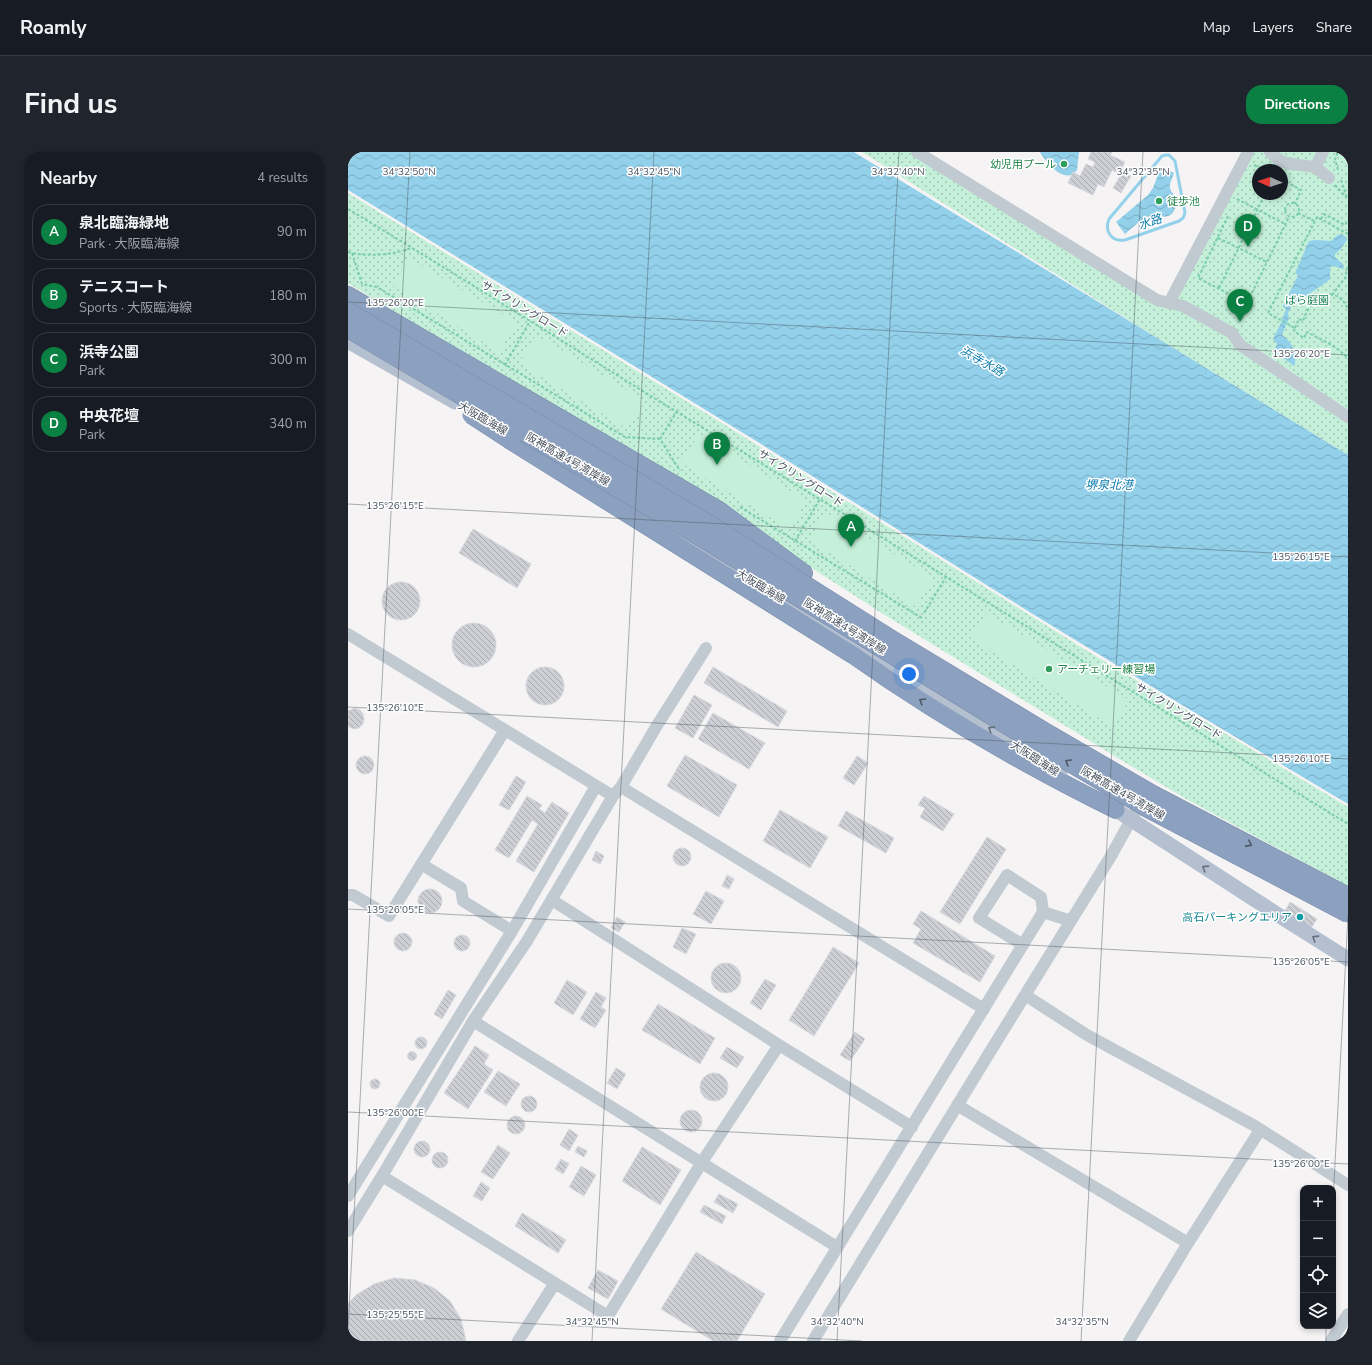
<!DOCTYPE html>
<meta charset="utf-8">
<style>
body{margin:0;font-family:"Nunito Sans","Noto Sans JP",sans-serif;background:#20242c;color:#f1f3f6}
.controls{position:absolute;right:12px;bottom:12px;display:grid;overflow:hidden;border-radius:8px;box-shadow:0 2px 6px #0003}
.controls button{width:36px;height:36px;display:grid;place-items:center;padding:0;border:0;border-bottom:1px solid #363941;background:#171b24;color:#f1f3f6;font:20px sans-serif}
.compass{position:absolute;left:904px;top:12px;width:36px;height:36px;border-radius:50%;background:#171b24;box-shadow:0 2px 6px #0003;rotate:273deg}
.you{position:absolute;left:561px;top:522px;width:14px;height:14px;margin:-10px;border:3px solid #fff;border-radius:50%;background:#1a73e8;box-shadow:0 0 0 6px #1a73e833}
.badge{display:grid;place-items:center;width:26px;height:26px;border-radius:50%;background:#0b8043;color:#fff;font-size:13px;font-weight:700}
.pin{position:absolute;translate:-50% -33px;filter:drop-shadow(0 1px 2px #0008)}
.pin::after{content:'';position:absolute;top:21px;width:14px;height:12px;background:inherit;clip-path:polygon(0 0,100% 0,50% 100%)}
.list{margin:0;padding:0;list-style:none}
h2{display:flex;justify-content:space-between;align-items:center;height:52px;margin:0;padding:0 16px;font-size:17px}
h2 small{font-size:13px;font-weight:400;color:#9ea1a6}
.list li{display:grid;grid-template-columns:26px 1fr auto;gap:12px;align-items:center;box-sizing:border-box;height:56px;margin:0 8px 8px;padding:0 8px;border:1px solid #363941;border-radius:16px}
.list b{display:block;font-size:15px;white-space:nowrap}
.list p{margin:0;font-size:13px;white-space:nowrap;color:#9ea1a6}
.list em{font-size:13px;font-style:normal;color:#9ea1a6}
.icon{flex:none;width:22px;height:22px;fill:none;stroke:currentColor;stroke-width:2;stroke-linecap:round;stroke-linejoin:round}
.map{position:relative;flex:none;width:1000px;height:1189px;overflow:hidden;border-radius:16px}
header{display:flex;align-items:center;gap:24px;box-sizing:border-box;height:56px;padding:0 20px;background:#171b24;border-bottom:1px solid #363941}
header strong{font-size:19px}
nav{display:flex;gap:22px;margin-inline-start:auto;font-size:14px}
.intro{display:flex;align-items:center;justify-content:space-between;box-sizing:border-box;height:96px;padding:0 24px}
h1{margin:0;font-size:28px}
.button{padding:10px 18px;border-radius:16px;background:#0b8043;color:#fff;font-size:14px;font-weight:700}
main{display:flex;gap:24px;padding:0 24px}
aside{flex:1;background:#171b24;border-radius:16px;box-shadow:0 2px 6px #0003}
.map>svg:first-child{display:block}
</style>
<header>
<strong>Roamly</strong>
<nav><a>Map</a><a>Layers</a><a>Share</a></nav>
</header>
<div class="intro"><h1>Find us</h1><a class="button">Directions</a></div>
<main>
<aside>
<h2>Nearby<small>4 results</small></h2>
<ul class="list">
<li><span class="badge">A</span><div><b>泉北臨海緑地</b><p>Park · 大阪臨海線</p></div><em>90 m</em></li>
<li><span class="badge">B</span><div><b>テニスコート</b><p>Sports · 大阪臨海線</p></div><em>180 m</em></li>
<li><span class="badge">C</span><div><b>浜寺公園</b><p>Park</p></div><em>300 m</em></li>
<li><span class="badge">D</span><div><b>中央花壇</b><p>Park</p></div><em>340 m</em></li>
</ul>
</aside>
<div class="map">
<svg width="1000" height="1189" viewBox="0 0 1000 1189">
<defs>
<pattern id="park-dots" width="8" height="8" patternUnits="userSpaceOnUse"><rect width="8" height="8" fill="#c4f0d9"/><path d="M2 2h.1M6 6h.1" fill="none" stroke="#a1c5b3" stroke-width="1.8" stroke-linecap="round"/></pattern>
<pattern id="water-waves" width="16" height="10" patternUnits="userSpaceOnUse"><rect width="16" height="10" fill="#93d1eb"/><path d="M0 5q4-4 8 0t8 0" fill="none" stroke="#7aacc2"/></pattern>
<pattern id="building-back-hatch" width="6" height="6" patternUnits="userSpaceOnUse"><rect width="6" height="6" fill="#cdcfd5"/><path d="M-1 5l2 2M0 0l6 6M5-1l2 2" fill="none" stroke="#a8abb0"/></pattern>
</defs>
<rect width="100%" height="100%" fill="#f5f3f3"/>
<!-- park -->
<path fill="url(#park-dots)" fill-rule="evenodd" d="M514,0H569L809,148L819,144L896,0H1000V303L819,192ZM910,18H934V42H910Z
M0,41L382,276L741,500L1000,655V734L840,648L773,608L532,460L456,411L370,349L112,200L0,131Z"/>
<!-- pitch -->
<path fill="#c4f0d9" d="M61,106L169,171L151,200L44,133Z
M188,183L297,249L279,277L171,211Z
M351,282L459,349L441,377L333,311Z
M478,360L585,426L568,455L461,388Z
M638,461L781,548L765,575L622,486Z"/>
<!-- water -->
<path fill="url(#water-waves)" d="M0,0H506L1000,303V652L834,553L683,461L413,292L0,38Z
M692,0H731L729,18C718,34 698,11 692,0Z
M813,15L826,21C825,25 821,32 822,36C824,43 830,45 828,53C824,72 810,61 800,65C792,68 784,76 777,82L768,70L800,43L805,36Z
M991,82L997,84L999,88L992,98L987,102V105L995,112L996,116L995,117L986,114L982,115V127L980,129L949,150H945L940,161L941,166L934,183C943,189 951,202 946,214L926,199L929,192L925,187L933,171L938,157L935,154L950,123L947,121L961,89L968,88L983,89Z"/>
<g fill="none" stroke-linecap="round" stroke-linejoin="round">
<!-- stream -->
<path stroke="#93d1eb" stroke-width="3" d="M818,3H821L827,9L837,61L835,66L831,69L777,88C764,90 756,80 761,67L814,4Z"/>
</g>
<!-- building -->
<path fill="url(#building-back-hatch)" stroke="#d7d8de" d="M743,0H764L762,3L777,10L771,22L764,18L756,35L750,32L745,43L720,31L725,20L732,24L738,12L745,15L747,10L740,7Z
M775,19L783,24L773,41L765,36Z
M125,377L183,412L169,436L111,401Z
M34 449a19 19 0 1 1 38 0a19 19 0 1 1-38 0Z
M104 493a22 22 0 1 1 44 0a22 22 0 1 1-44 0Z
M178 534a19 19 0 1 1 38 0a19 19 0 1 1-38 0Z
M365,515L439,559L430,575L356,531Z
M346,543L364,553L345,586L327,576Z
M7,556L12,558L15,562L16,567L15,572L11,576L5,577L0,574V559Z
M365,561L417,591L401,617L350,587Z
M337,603L389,633L371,665L319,634Z
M8 613a9 9 0 1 1 18 0a9 9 0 1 1-18 0Z
M509,604L520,611L506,633L495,626Z
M168,624L178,630L161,658L151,653Z
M179,644L194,653L191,657L197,661L204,650L221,661L186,720L168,709L190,672L184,668L161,706L147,698Z
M576,644L606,662L595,679L572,665L577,656L570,653Z
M432,658L480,685L462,716L415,689Z
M498,659L546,686L538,701L490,674Z
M639,685L658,697L612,772L592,760Z
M325 705a9 9 0 1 1 18 0a9 9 0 1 1-18 0Z
M248,699L256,704L252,712L244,708Z
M379,723L386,727L381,737L374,734Z
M70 749a12 12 0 1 1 24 0a12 12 0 1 1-24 0Z
M358,739L376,749L363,772L345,762Z
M942,750L969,767L961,779L935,763Z
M573,759L647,804L632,830L565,791L573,777L565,772Z
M269,765L277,770L271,780L263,776Z
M334,776L348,782L338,802L325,795Z
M46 790a9 9 0 1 1 18 0a9 9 0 1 1-18 0Z
M106 791a8 8 0 1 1 16 0a8 8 0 1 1-16 0Z
M485,795L511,811L466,884L441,868Z
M363 826a15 15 0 1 1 30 0a15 15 0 1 1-30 0Z
M417,827L428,833L413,858L402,851Z
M219,828L239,840L225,863L206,851Z
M100,838L108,843L94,867L86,862Z
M248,840L258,846L253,855L258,858L247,876L232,867Z
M310,852L367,886L352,912L294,878Z
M507,880L517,887L502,909L492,903Z
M67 891a6 6 0 1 1 12 0a6 6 0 1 1-12 0Z
M127,894L141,903L136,912L145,918L120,957L96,941Z
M379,895L396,905L389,916L372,906Z
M59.5 904a4.5 4.5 0 1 1 9 0a4.5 4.5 0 1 1-9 0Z
M268,916L278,922L269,937L259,931Z
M150,919L172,932L158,954L136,940Z
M352 935a14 14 0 1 1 28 0a14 14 0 1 1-28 0Z
M22 932a5 5 0 1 1 10 0a5 5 0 1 1-10 0Z
M173 952a8 8 0 1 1 16 0a8 8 0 1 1-16 0Z
M332 969a11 11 0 1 1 22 0a11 11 0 1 1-22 0Z
M159 973a9 9 0 1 1 18 0a9 9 0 1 1-18 0Z
M221,977L230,983L221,999L212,993Z
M66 997a8 8 0 1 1 16 0a8 8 0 1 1-16 0Z
M150,993L162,1001L145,1027L133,1020Z
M230,994L239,999L236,1005L227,1000Z
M294,995L333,1018L312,1053L274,1029Z
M84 1008a8 8 0 1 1 16 0a8 8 0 1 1-16 0Z
M213,1007L221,1012L215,1022L207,1017Z
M233,1014L248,1023L236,1044L221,1035Z
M133,1030L142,1036L134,1049L125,1044Z
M371,1042L390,1052L385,1061L366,1050Z
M356,1053L378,1064L374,1072L352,1060Z
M174,1061L218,1088L210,1101L167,1074Z
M348,1100L417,1142L389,1189H365L313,1157Z
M250,1118L270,1129L260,1147L240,1136Z
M46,1126L67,1128L86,1136L102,1149L113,1167L118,1189H0V1152L8,1143L26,1132Z"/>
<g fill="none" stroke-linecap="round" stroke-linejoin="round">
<defs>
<path id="highway" d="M0,143L371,358L456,421
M163,289L505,503C588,562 677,613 768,658"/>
</defs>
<!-- highway casing -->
<use href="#highway" stroke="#788bab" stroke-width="18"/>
<!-- path -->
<path stroke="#7ccdad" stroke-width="2" stroke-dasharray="3 2" stroke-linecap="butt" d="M906,13L916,18
M990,18L987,7L990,0
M934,27L953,38L947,52
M993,28L999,46
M987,33L998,45
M889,47L937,72
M937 58a7 7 0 1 1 14 0a7 7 0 1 1-14 0Z
M0,57C103,119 204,183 306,246C538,387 768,530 1000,672
M950,61L966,69
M880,64L850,126L899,151L941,65
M973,67L976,62L997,73L1000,68
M1000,82L969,65L920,161L947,176L946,179L956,186L959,180C973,188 990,194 1000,207
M870,86L919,110
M0,100C18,105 46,103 63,96
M4,101L14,132L29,135L277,285L312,287L332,319
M871,136L917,42
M984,143L997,126L1000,113
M947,176L951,167L955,169C958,161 962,152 969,147C982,137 994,144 1000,157
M157,213L182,169
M312,287L329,259
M392,355L574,466
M447,389L472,347
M576,461L598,425"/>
<!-- minor -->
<path stroke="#c1c9d1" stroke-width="12" d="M569,0L809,148L835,154L884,181L892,193L1000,265
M922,0C937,16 947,11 965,15C971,17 977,23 981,26
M967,16L975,0
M821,151L900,0
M0,482L265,644
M273,635L636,857
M73,712L113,736L115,749L164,779
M0,743H5L41,764L157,578
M204,748L431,893L564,975
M675,793L631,766L659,723L693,745L695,760
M677,843L739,883L907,974L1000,1033
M125,869L489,1095
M609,953L840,1091
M34,1024L260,1164L354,1010L431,893
M0,1044L164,779L248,634
M0,1079L34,1024L125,869L179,789L265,644L273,635L308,575L358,496
M170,1189L207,1131
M432,1189L695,760L723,769
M465,1189L645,895L763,704L795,646
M781,1189L840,1091L912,978
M983,1189L1000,1162"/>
<!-- major -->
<path stroke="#b4bfd0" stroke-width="15" d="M0,189L107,250
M302,367L575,533L712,621
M759,652L938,768L1000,807"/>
<!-- highway -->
<use href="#highway" stroke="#8ca1bf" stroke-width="17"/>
<defs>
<path id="highway-bridge" d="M0,159L360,371L544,487L698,580L805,642L1000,744
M0,177L353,386L689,592L798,656L1000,762
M123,263L163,289"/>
</defs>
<!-- highway-bridge casing -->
<use href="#highway-bridge" stroke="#788bab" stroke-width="18" stroke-linecap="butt"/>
<!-- highway-bridge -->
<use href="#highway-bridge" stroke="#8ca1bf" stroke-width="17"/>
</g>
<!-- one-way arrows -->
<defs><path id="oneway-chevron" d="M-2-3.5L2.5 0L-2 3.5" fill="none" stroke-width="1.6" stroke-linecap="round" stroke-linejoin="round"/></defs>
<g stroke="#4e5865">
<use href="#oneway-chevron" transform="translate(574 549) rotate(-149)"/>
<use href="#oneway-chevron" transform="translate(720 610) rotate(-150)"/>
<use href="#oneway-chevron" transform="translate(901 692) rotate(28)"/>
</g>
<g stroke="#656f7c">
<use href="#oneway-chevron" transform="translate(643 577) rotate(-147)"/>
<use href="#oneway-chevron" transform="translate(857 716) rotate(-147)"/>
<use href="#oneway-chevron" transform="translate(967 786) rotate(-148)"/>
</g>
<!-- ticks -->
<path fill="none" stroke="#4b5460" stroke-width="1" stroke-opacity="0.45" d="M997,0H1000M0,150L1000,203M0,352L1000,405M0,555L1000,607M0,757L1000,810M0,960L1000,1012M985,1050L1000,764M0,1162L514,1189M0,1177L62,0M244,1189L306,0M489,1189L551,0M733,1189L795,0M978,1189V1174"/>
<!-- markers -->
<g fill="#2e9e5b" stroke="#fff" stroke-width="1.5">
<circle cx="716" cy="12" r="4"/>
<circle cx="811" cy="49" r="4"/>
<circle cx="701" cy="517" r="4"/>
</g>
<circle fill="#0f9aa8" stroke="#fff" stroke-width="1.5" cx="952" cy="765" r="4"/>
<g text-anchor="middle" stroke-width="3" stroke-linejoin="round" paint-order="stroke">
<!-- leisure labels -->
<g font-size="11" fill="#27864d" stroke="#fff" text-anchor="start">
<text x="708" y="16" text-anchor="end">幼児用プール</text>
<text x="819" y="53">徒歩池</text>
<text x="709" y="521">アーチェリー練習場</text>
</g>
<!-- park labels -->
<g font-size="11" fill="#1a8358" stroke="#fff">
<text x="959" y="152">ばら庭園</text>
</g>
<!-- street labels -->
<g font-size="11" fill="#4b5460" stroke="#fff">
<text transform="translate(177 157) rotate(31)" y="4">サイクリングロード</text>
<text transform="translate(135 266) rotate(30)" y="4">大阪臨海線</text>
<text transform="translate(220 307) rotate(30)" y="4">阪神高速4号湾岸線</text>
<text transform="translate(453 326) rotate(32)" y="4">サイクリングロード</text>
<text transform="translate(413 434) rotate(31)" y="4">大阪臨海線</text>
<text transform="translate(497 474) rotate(32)" y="4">阪神高速4号湾岸線</text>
<text transform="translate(831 559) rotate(31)" y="4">サイクリングロード</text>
<text transform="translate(687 606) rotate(33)" y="4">大阪臨海線</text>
<text transform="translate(775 641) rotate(30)" y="4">阪神高速4号湾岸線</text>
</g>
<!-- culture labels -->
<g font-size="11" fill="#0d838f" stroke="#fff" text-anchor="end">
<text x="944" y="769">高石パーキングエリア</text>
</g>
<!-- water labels -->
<g font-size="12" font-style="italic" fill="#107eae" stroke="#fff">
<text transform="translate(802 70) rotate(-19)" y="4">水路</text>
<text transform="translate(634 209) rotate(30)" y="4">浜寺水路</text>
<text x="761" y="337">堺泉北港</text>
</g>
</g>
<g font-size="10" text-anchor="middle" fill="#4b5460" stroke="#fff" stroke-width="3" stroke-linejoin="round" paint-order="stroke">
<text x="61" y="23">34°32'50"N</text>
<text x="306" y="23">34°32'45"N</text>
<text x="550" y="23">34°32'40"N</text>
<text x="795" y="23">34°32'35"N</text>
<text x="47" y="154">135°26'20"E</text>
<text x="953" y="205">135°26'20"E</text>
<text x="47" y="357">135°26'15"E</text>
<text x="953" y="408">135°26'15"E</text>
<text x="47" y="559">135°26'10"E</text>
<text x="953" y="610">135°26'10"E</text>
<text x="47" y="761">135°26'05"E</text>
<text x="953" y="813">135°26'05"E</text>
<text x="47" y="964">135°26'00"E</text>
<text x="953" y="1015">135°26'00"E</text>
<text x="47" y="1166">135°25'55"E</text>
<text x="244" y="1173">34°32'45"N</text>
<text x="489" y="1173">34°32'40"N</text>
<text x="734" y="1173">34°32'35"N</text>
</g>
</svg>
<div class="controls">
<button>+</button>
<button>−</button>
<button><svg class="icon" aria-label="locate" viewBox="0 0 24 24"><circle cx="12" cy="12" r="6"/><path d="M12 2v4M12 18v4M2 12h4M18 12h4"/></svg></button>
<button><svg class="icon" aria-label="layers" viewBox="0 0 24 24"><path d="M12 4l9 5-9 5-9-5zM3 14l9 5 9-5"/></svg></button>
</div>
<svg class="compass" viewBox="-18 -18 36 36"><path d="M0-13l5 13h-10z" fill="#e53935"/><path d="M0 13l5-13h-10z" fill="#9ea1a6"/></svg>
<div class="you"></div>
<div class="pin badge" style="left:503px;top:395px">A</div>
<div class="pin badge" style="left:369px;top:313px">B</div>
<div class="pin badge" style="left:892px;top:170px">C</div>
<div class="pin badge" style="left:900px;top:95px">D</div>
</div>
</main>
